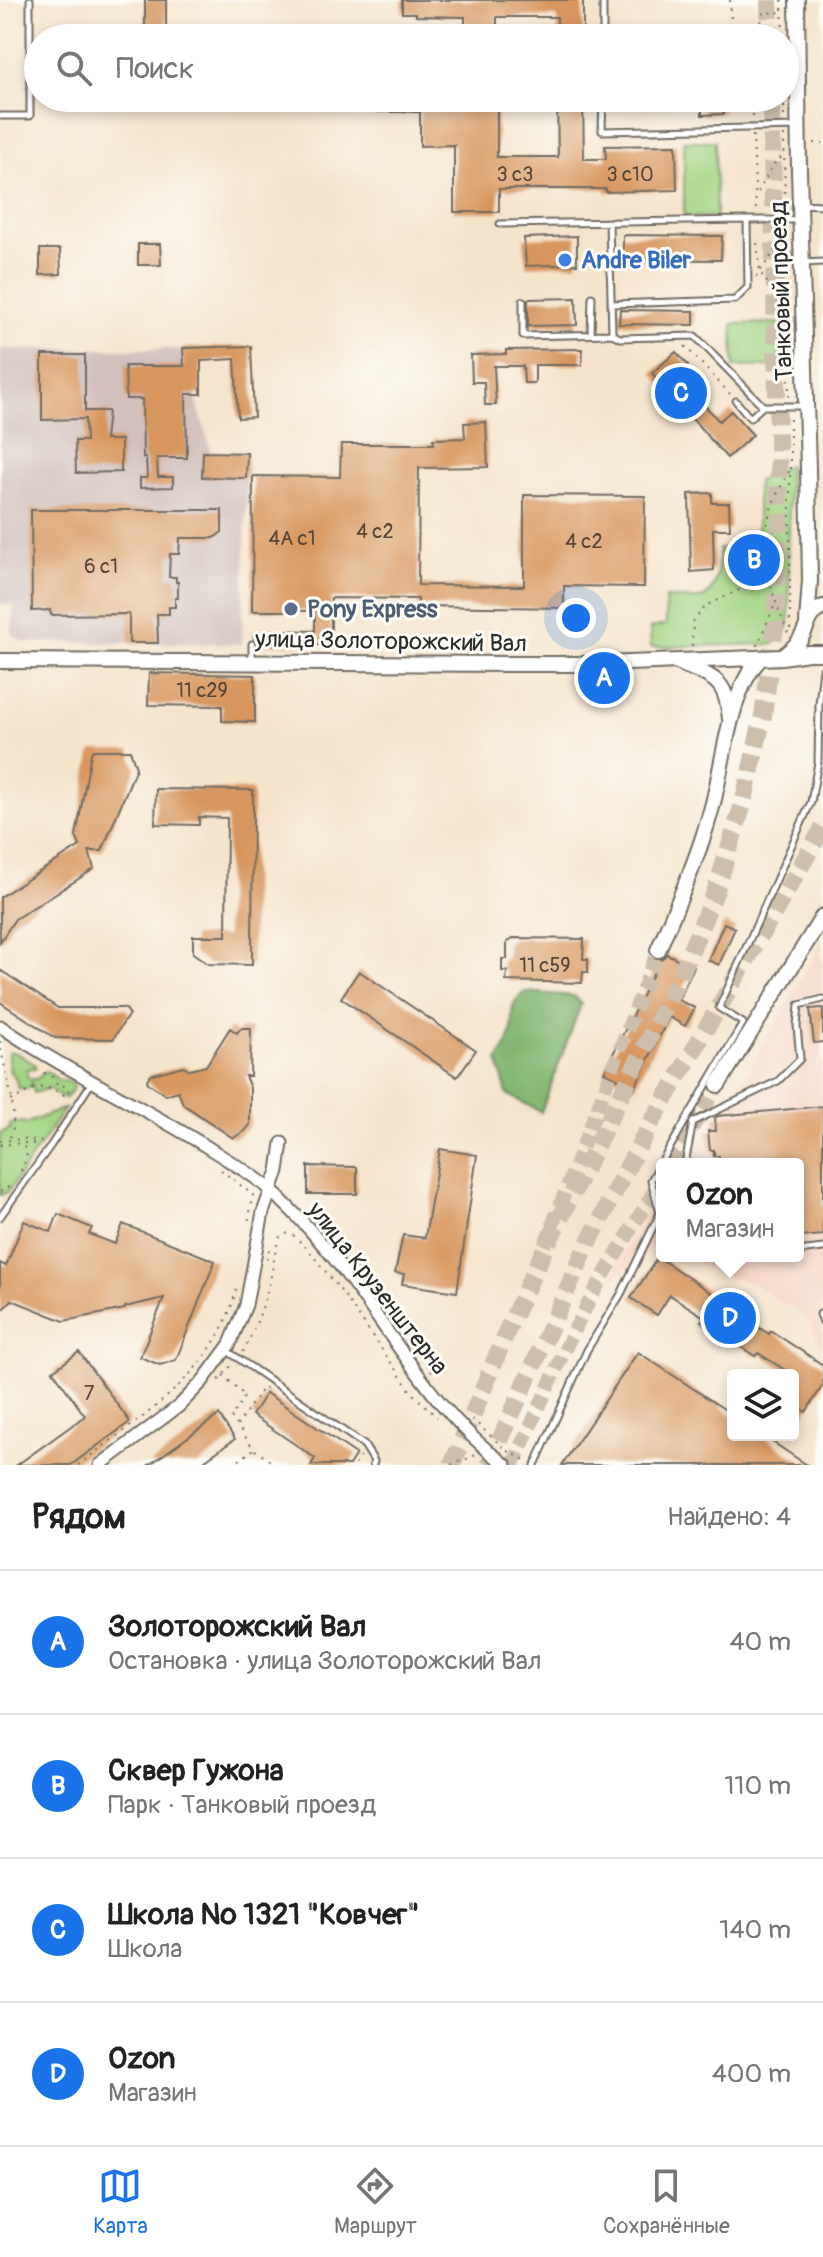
<!DOCTYPE html>
<html lang="ru">
<meta charset="utf-8">
<style>
body{margin:0;font-family:Pangolin,sans-serif;background:#f6f6f6;color:#222}
.controls{position:absolute;right:24px;bottom:24px;display:grid;overflow:hidden;border-radius:8px;box-shadow:0 4px 12px #0003}
.controls button{width:72px;height:72px;display:grid;place-items:center;padding:0;border:0;border-bottom:2px solid #e0e0e0;background:#fff;color:#222;font:40px sans-serif}
.you{position:absolute;left:576px;top:618px;width:28px;height:28px;margin:-20px;border:6px solid #fff;border-radius:50%;background:#1a73e8;box-shadow:0 0 0 12px #1a73e833}
.badge{display:grid;place-items:center;width:52px;height:52px;border-radius:50%;background:#1a73e8;color:#fff;font-size:26px;font-weight:700}
.pin{position:absolute;translate:-50% -50%;border:4px solid #fff;box-shadow:0 2px 8px #0006}
.popup{position:absolute;left:656px;top:1158px;width:148px;height:104px;box-sizing:border-box;display:grid;place-content:center;border-radius:8px;background:#fff;filter:drop-shadow(0 2px 6px #0005);font-size:26px;white-space:nowrap;color:#767676}
.popup b{font-size:30px;color:#222}
.popup::after{content:'';position:absolute;left:50%;top:100%;margin-left:-16px;border:16px solid transparent;border-top-color:#fff}
.list{margin:0;padding:0;list-style:none}
h2{display:flex;justify-content:space-between;align-items:center;height:104px;margin:0;padding:0 32px;font-size:34px}
h2 small{font-size:26px;font-weight:400;color:#767676}
.list li{display:grid;grid-template-columns:52px 1fr auto;gap:24px;align-items:center;box-sizing:border-box;height:144px;padding:0 32px;border-top:2px solid #e0e0e0}
.list b{display:block;font-size:30px;white-space:nowrap}
.list p{margin:0;font-size:26px;white-space:nowrap;color:#767676}
.list em{font-size:26px;font-style:normal;color:#767676}
.icon{flex:none;width:44px;height:44px;fill:none;stroke:currentColor;stroke-width:2;stroke-linecap:round;stroke-linejoin:round}
.map{position:relative;flex:none;width:823px;height:1465px;overflow:hidden}
.search{position:absolute;background:#fff;box-shadow:0 4px 12px #0003;left:24px;right:24px;top:24px;height:88px;display:flex;align-items:center;gap:20px;box-sizing:border-box;padding:0 28px;border-radius:44px;color:#767676;font-size:30px}
.sheet{height:680px;background:#fff}
nav{display:flex;justify-content:space-around;align-items:center;box-sizing:border-box;height:112px;border-top:2px solid #e0e0e0;background:#fff;font-size:22px;color:#767676}
nav a{display:grid;justify-items:center;gap:4px}
nav .on{color:#1a73e8}
.map>svg:first-child{display:block}
</style>
<div class="map">
<svg width="823" height="1465" viewBox="0 0 823 1465">
<rect width="100%" height="100%" fill="#fdfcf7"/>
<filter id="ink" filterUnits="userSpaceOnUse"><feTurbulence type="fractalNoise" baseFrequency=".0125" numOctaves="2"/><feDisplacementMap in="SourceGraphic" scale="16" xChannelSelector="R" yChannelSelector="G"/><feConvolveMatrix kernelMatrix="1 2 1 2 8 2 1 2 1" color-interpolation-filters="sRGB"/></filter>
<filter id="wash" filterUnits="userSpaceOnUse"><feTurbulence type="fractalNoise" baseFrequency=".006" numOctaves="4" result="noise"/><feDisplacementMap in="SourceGraphic" scale="32" xChannelSelector="R" yChannelSelector="G"/><feGaussianBlur stdDeviation="1.8" result="paint"/><feColorMatrix in="noise" values="0 0 0 0 0 0 0 0 0 0 0 0 0 0 0 0 0 1.4 0 .05"/><feComposite in="paint" operator="in"/></filter>
<g filter="url(#wash)">
<rect width="100%" height="100%" fill="#f5e4cc"/>
<!-- built -->
<path fill="#f5d3c1" d="M823,940V1349L807,1318L753,1284L704,1268L687,1256H798V1164H684L744,1078Z
M662,1196V1240L610,1282L627,1246Z"/>
<!-- industrial -->
<path fill="#d1c0bc" d="M0,349H182L211,451L248,452L242,644L23,642L12,634L13,605L0,604Z"/>
<!-- green -->
<path fill="#a3d483" stroke="#678057" stroke-width="2" d="M684,141H715L716,217H684Z
M779,323L780,366L734,367L733,324Z
M789,465V624L784,634L773,644L651,647L650,628L666,625L665,598C675,598 687,600 698,599C718,596 719,565 719,549L757,546V481Z
M9,1052H15L34,1064L36,1068L26,1069L28,1079H37L46,1071L59,1080L70,1082L74,1087L66,1098L60,1097L49,1088L34,1093L32,1083L28,1089L18,1088L15,1077L10,1072L8,1057Z
M65,1108L8,1192L0,1195V1133L10,1129V1124L24,1122L25,1124Z"/>
<!-- forest -->
<path fill="#82b671" stroke="#56704e" stroke-width="2" d="M525,992L574,996L581,1004L541,1112L507,1094L498,1061C502,1052 510,1042 511,1032C514,1014 507,1004 525,992Z"/>
<g id="blocks">
<!-- building -->
<path fill="#d7965d" d="M145,0H166V38H145Z
M402,0H583V38H557V17H497V38H465V17L416,16V13H402Z
M367,98H497V157H558L557,98H583L584,159H606L605,146L676,145L677,190L606,192V189H499V212H454V145L420,146V112H378V107H367Z
M702,98H723L724,114L702,115Z
M623,235L722,236L721,260L623,259Z
M577,236V264L526,266L524,238Z
M138,244H160L161,265H138Z
M40,249H60L61,274L40,275Z
M576,298L577,325L528,326V299Z
M620,310L694,311V325L619,324Z
M251,346L254,417L238,418L235,359L201,361V394H186L187,458H157L158,477H173V487L140,488V478H147L146,458H143L142,399H126L125,366H184L183,348Z
M582,349V365H535V383H524L523,366H494L496,405H485L484,382H472L471,355L506,354V350Z
M676,352L688,365L677,375L719,421L731,411L753,435L727,458L652,373Z
M42,355H85V411H108L105,440H121V472L76,473L75,441H86L85,419L42,420Z
M486,422L488,467L419,468L418,585L524,586V495L645,496L644,587L564,586V608L418,606V599L331,598V645L257,644L254,639V633H271V630L315,631V611H252L253,476L340,477L341,444H434L433,439L465,438L464,423Z
M203,452L247,453L246,478L202,477Z
M712,493V503H729L730,529H713L714,570L691,572L689,494Z
M31,510H222V532L214,538H180L179,554H170L169,577H176V582H178V598H175V607H169V614H157L158,643H129V614L51,615L50,610L32,611Z
M149,673L255,675V722L222,721V706L148,705Z
M94,750H130L136,768L102,851H89L94,869L15,919L0,942V897L80,846L76,836L91,753Z
M156,789L253,790L252,965L208,964L193,953V936H226L227,818L199,817V825L155,824Z
M724,923L735,928L719,965L708,960Z
M513,938L584,939L583,959H588V972H583L582,983L506,981L507,971H502V959H507V942Z
M667,954L694,967L678,1000L695,1008L685,1026L669,1017L635,1087L604,1072L660,960Z
M0,970L58,1008H123L127,1010L129,1014L113,1039L55,1038L0,1002Z
M359,971L476,1050L457,1077L341,998Z
M823,1008V1042L814,1043L810,1009Z
M230,1028L237,1033L241,1028H251L250,1076H245L250,1088V1125L245,1131L233,1138L183,1104L178,1091L166,1095L148,1083L147,1080L150,1075L183,1066L190,1070L206,1066Z
M823,1106V1235L798,1237V1164H719V1156H714V1150H710L708,1131H716L715,1118L718,1116Z
M440,1149L477,1155L457,1292L402,1284L404,1274L395,1273L403,1235L425,1238Z
M308,1166L357,1167V1194H308Z
M58,1214L92,1228L89,1234L115,1244L123,1224L215,1261L176,1360L160,1365L140,1357L164,1298L125,1307V1309L64,1321L12,1300L0,1312V1263L6,1266L24,1221L51,1232Z
M658,1257L717,1297L716,1299L769,1334L771,1331L823,1365V1385L806,1412L793,1403V1375L758,1353L755,1356L701,1321L704,1317L670,1295L657,1315L631,1298Z
M79,1352L130,1422L71,1465H17L85,1416L53,1371Z
M638,1352L733,1415V1435H762L807,1465H562Z
M266,1393L356,1454L349,1465H311L315,1458L252,1415Z
M219,1415L235,1439L198,1465H149Z"/>
</g>
</g>
<g filter="url(#ink)">
<use href="#blocks" fill-opacity="0" stroke="#726c63" stroke-width="2"/>
<g fill="none" stroke-linecap="round" stroke-linejoin="round">
<!-- tertiary-tunnel -->
<path stroke="#cdbfac" stroke-width="14" stroke-dasharray="14 7" stroke-linecap="butt" d="M671,1164L718,1085
M537,1265L658,950
M513,1465L572,1334L598,1285L662,1178"/>
<!-- primary-tunnel -->
<path stroke="#cdbfac" stroke-width="18" stroke-dasharray="18 9" stroke-linecap="butt" d="M769,0L770,38
M452,1465L507,1331L537,1265L681,974L716,890L743,804L763,716L775,626L780,536L771,98
M489,1465L584,1252L616,1189L649,1127L823,828"/>
<defs>
<path id="service" d="M603,38V0
M603,98L602,131L798,127
M0,116H30V0
M801,204L823,205
M609,222L612,334L620,338L695,336L763,406H805
M500,224L747,220
M803,263L823,262
M523,301V336L612,334
M611,304L735,300L748,287L747,220H797
M591,334L592,297
M736,401L750,418L763,406
M252,659V644
M685,1164L693,1122L778,1081L800,1059L797,1026L799,1005L823,999
M0,1217L51,1145L92,1082
M798,1251L823,1248
M709,1256L716,1259L743,1256
M820,1314L823,1322
M226,1350L364,1445L374,1461L373,1465
M535,1465L587,1350L621,1294L660,1213L651,1180L743,1023L719,1008L811,802L818,762L819,704L823,669"/>
<path id="minor" d="M0,1026C69,1073 145,1107 215,1152C235,1165 258,1177 275,1194C298,1216 320,1240 340,1266C394,1335 433,1412 506,1465
M100,1465L179,1406L202,1382L230,1344L246,1305L263,1212L278,1171L282,1143"/>
<path id="tertiary" d="M797,0L799,171L808,468L810,581L807,622
M782,657C789,651 797,646 801,638C809,625 808,614 823,607
M0,661L515,664H604L782,657L808,653H822
M679,663C714,678 726,678 730,719
M658,950C678,903 699,856 712,807C724,763 729,689 761,658
M718,1085L823,916"/>
</defs>
<!-- service casing -->
<use href="#service" stroke="#726c63" stroke-width="9"/>
<!-- minor casing -->
<use href="#minor" stroke="#726c63" stroke-width="15"/>
<!-- tertiary casing -->
<use href="#tertiary" stroke="#726c63" stroke-width="18"/>
<!-- path -->
<path stroke="#726c63" stroke-width="2" stroke-dasharray="2 6" stroke-linecap="butt" d="M730,0L731,22L740,38
M782,0L783,38
M758,38L763,13L783,12
M753,98V121
M784,98V117
M753,135L756,213
M784,135L785,213
M814,143H823
M758,192L773,165L784,155
M786,227L789,397
M757,243L760,272L787,312
M756,277L785,237
M685,346L730,394
M790,629V415
M788,633C762,571 752,529 791,469
M692,646L693,621L707,605L739,590L764,563
M757,646L775,604
M0,1041C2,1066 23,1120 8,1140
M11,1101C33,1089 40,1081 64,1095L69,1092L67,1086L58,1085L51,1076L44,1073L41,1076
M0,1141L24,1139L43,1142
M0,1145L23,1143L39,1144
M221,1170L253,1195L248,1224
M21,1171L27,1157L23,1143
M0,1192L10,1186
M346,1254L432,1372
M267,1259L270,1245
M243,1352C255,1329 264,1306 270,1280C274,1265 274,1251 280,1237L288,1233L292,1234L307,1248L344,1295L412,1393L437,1417
M223,1375L245,1396L231,1417L254,1449L233,1465
M219,1380L231,1366
M472,1419L503,1447
M237,1426L263,1387L270,1392
M255,1450L276,1465
M508,1451L527,1461
M78,1465C144,1415 218,1372 237,1286
M355,1465L361,1456
M451,1465L476,1455"/>
<!-- service -->
<use href="#service" stroke="#fff" stroke-width="5"/>
<!-- minor -->
<use href="#minor" stroke="#fff" stroke-width="11"/>
<!-- tertiary -->
<use href="#tertiary" stroke="#fff" stroke-width="14"/>
</g>
</g>
<!-- markers -->
<circle fill="#3f7fe0" stroke="#fdfcf7" stroke-width="3" cx="565" cy="260" r="8"/>
<circle fill="#5c6f8a" stroke="#fdfcf7" stroke-width="3" cx="291" cy="609" r="8"/>
<g text-anchor="middle" stroke-width="6" stroke-linejoin="round" paint-order="stroke">
<!-- number labels -->
<g font-size="20" fill="#564638">
<text x="515" y="181">3 с3</text>
<text x="630" y="181">3 с10</text>
<text x="375" y="538">4 с2</text>
<text x="292" y="545">4А с1</text>
<text x="584" y="548">4 с2</text>
<text x="101" y="573">6 с1</text>
<text x="202" y="697">11 с29</text>
<text x="545" y="972">11 с59</text>
<text x="89" y="1400">7</text>
</g>
<!-- shop labels -->
<g font-size="24" font-weight="bold" fill="#366cbe" stroke="#fdfcf7" text-anchor="start">
<text x="581" y="268">Andre Biler</text>
</g>
<!-- street labels -->
<g font-size="24" fill="#2b2b2b" stroke="#fdfcf7">
<text transform="translate(781 291) rotate(-92)" y="8">Танковый проезд</text>
<text transform="translate(391 641) rotate(1)" y="8">улица Золоторожский Вал</text>
<text transform="translate(378 1288) rotate(52)" y="8">улица Крузенштерна</text>
</g>
<!-- service labels -->
<g font-size="24" font-weight="bold" fill="#4e5e75" stroke="#fdfcf7" text-anchor="start">
<text x="307" y="617">Pony Express</text>
</g>
</g>
</svg>
<div class="controls">
<button><svg class="icon" aria-label="layers" viewBox="0 0 24 24"><path d="M12 4l9 5-9 5-9-5zM3 14l9 5 9-5"/></svg></button>
</div>
<div class="you"></div>
<div class="pin badge" style="left:604px;top:678px">A</div>
<div class="pin badge" style="left:754px;top:560px">B</div>
<div class="pin badge" style="left:681px;top:393px">C</div>
<div class="pin badge" style="left:730px;top:1318px">D</div>
<div class="popup"><b>Ozon</b>Магазин</div>
<div class="search"><svg class="icon" aria-label="search" viewBox="0 0 24 24"><circle cx="10" cy="10" r="6"/><path d="M15 15l6 6"/></svg>Поиск</div>
</div>
<section class="sheet">
<h2>Рядом<small>Найдено: 4</small></h2>
<ul class="list">
<li><span class="badge">A</span><div><b>Золоторожский Вал</b><p>Остановка · улица Золоторожский Вал</p></div><em>40 m</em></li>
<li><span class="badge">B</span><div><b>Сквер Гужона</b><p>Парк · Танковый проезд</p></div><em>110 m</em></li>
<li><span class="badge">C</span><div><b>Школа № 1321 &quot;Ковчег&quot;</b><p>Школа</p></div><em>140 m</em></li>
<li><span class="badge">D</span><div><b>Ozon</b><p>Магазин</p></div><em>400 m</em></li>
</ul>
</section>
<nav>
<a class="on"><svg class="icon" aria-label="map" viewBox="0 0 24 24"><path d="M3 6l6-2 6 2 6-2v14l-6 2-6-2-6 2zM9 4v14M15 6v14"/></svg>Карта</a>
<a><svg class="icon" aria-label="directions" viewBox="0 0 24 24"><path d="M12 3l9 9-9 9-9-9zM9 14v-3h6M13 9l2 2-2 2"/></svg>Маршрут</a>
<a><svg class="icon" aria-label="saved" viewBox="0 0 24 24"><path d="M7 4h10v16l-5-4-5 4z"/></svg>Сохранённые</a>
</nav>
